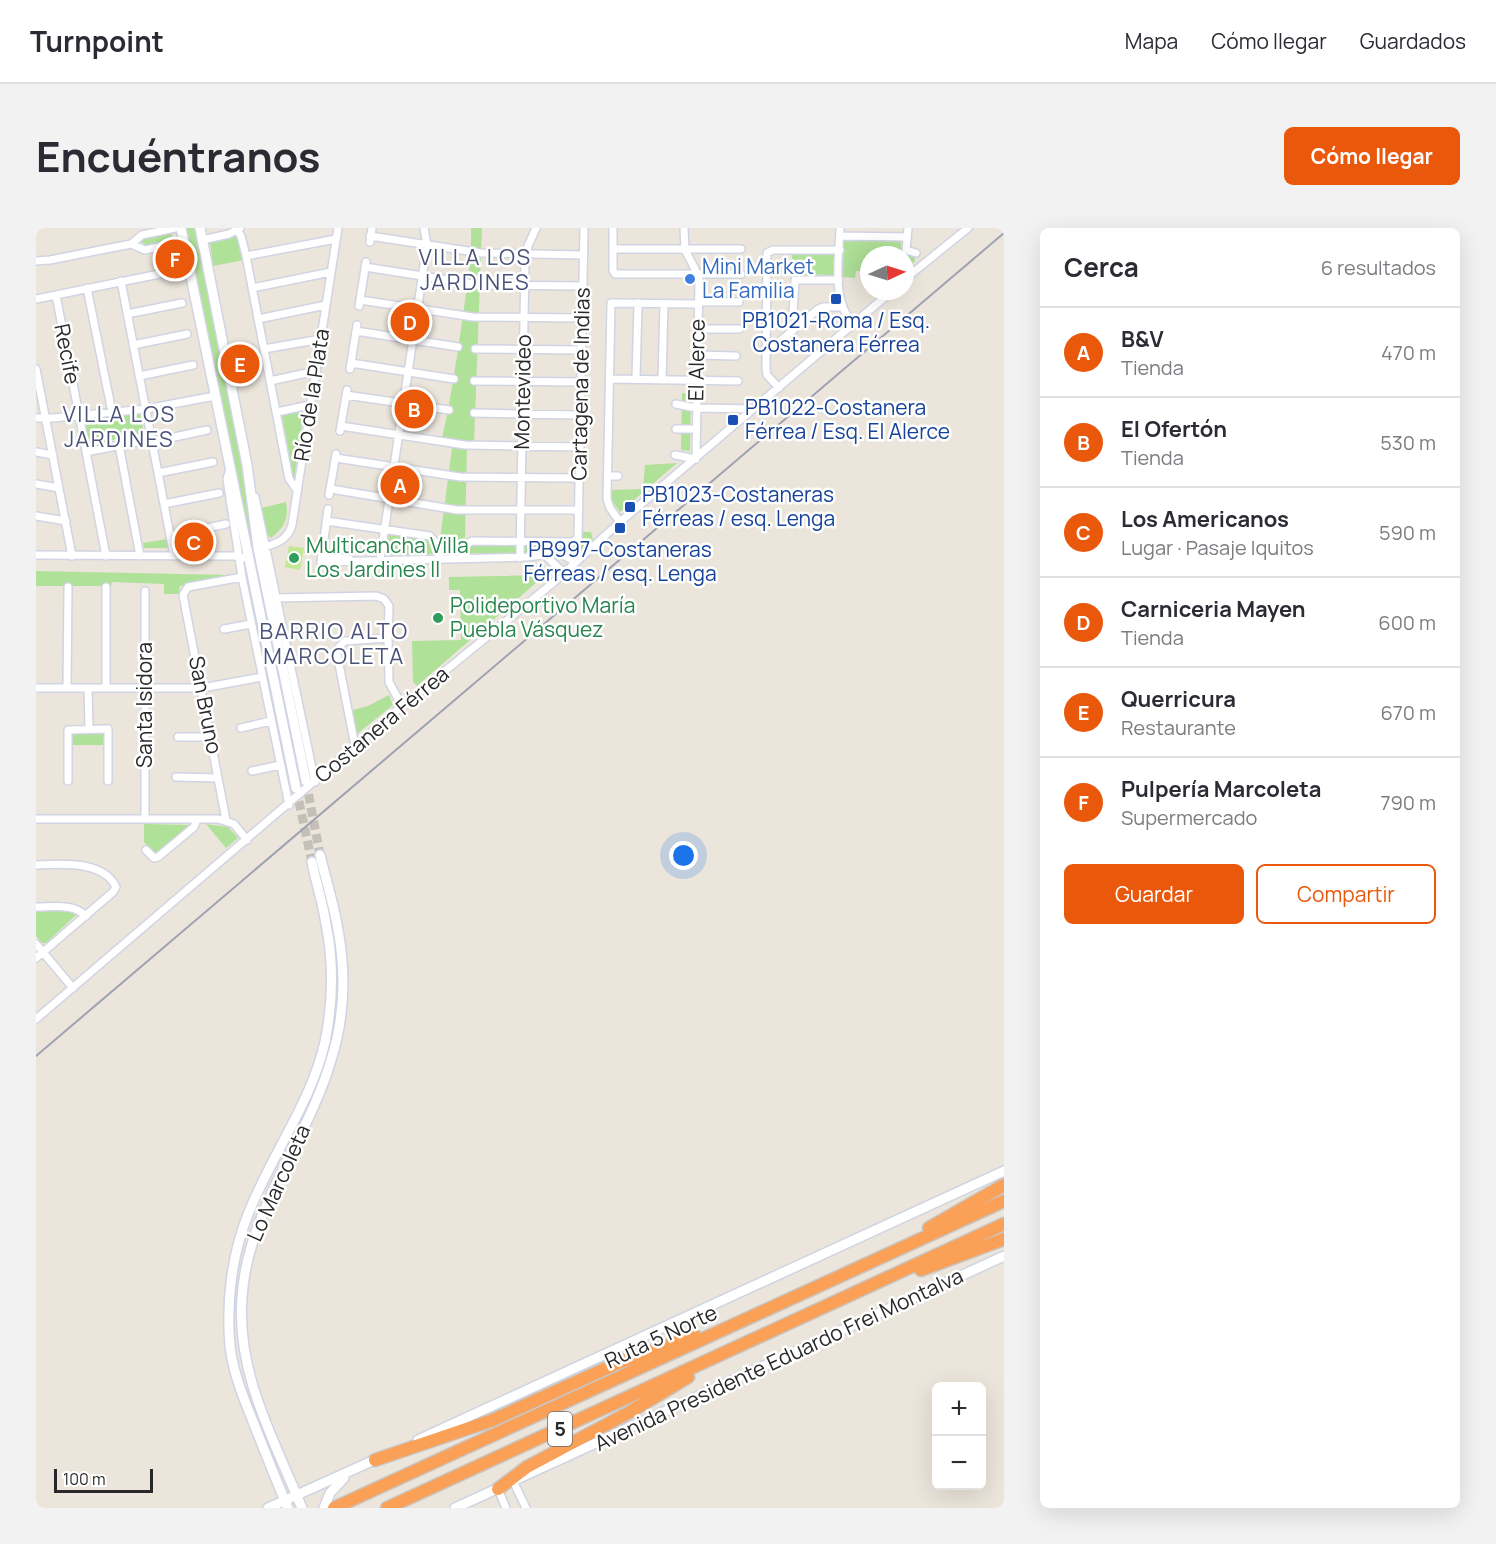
<!DOCTYPE html>
<html lang="es">
<meta charset="utf-8">
<style>
body{margin:0;font-family:Manrope,sans-serif;background:#f2f2f3;color:#2b2b33}
.controls{position:absolute;right:18px;bottom:18px;display:grid;overflow:hidden;border-radius:9px;box-shadow:0 6px 24px #0002}
.controls button{width:54px;height:54px;display:grid;place-items:center;padding:0;border:0;border-bottom:2px solid #e1e1e2;background:#fff;color:#2b2b33;font:30px sans-serif}
.compass{position:absolute;left:824px;top:18px;width:54px;height:54px;border-radius:50%;background:#fff;box-shadow:0 6px 24px #0002;rotate:86deg}
.scale{position:absolute;left:18px;bottom:15px;width:99px;box-sizing:border-box;padding-left:6px;border:3px solid #292929;border-top:0;font-size:16px;line-height:21px;white-space:nowrap;color:#292929;-webkit-text-stroke:4px #fff;paint-order:stroke}
.you{position:absolute;left:648px;top:628px;width:21px;height:21px;margin:-15px;border:4px solid #fff;border-radius:50%;background:#1a73e8;box-shadow:0 0 0 9px #1a73e833}
.badge{display:grid;place-items:center;width:39px;height:39px;border-radius:50%;background:#ea580c;color:#fff;font-size:20px;font-weight:700}
.pin{position:absolute;translate:-50% -50%;border:3px solid #fff;box-shadow:0 2px 6px #0006}
.list{margin:0;padding:0;list-style:none}
h2{display:flex;justify-content:space-between;align-items:center;height:78px;margin:0;padding:0 24px;font-size:26px}
h2 small{font-size:20px;font-weight:400;color:#7c7c81}
.list li{display:grid;grid-template-columns:39px 1fr auto;gap:18px;align-items:center;box-sizing:border-box;height:90px;padding:0 24px;border-top:2px solid #e1e1e2}
.list b{display:block;font-size:22px;white-space:nowrap}
.list p{margin:0;font-size:20px;white-space:nowrap;color:#7c7c81}
.list em{font-size:20px;font-style:normal;color:#7c7c81}
.actions{display:flex;gap:12px;padding:18px 24px}
.actions a{flex:1;padding:14px 0;border:2px solid #ea580c;border-radius:9px;text-align:center;font-size:21px;color:#ea580c}
.actions .main{background:#ea580c;color:#fff}
.map{position:relative;flex:none;width:968px;height:1280px;overflow:hidden;border-radius:9px}
header{display:flex;align-items:center;gap:36px;box-sizing:border-box;height:84px;padding:0 30px;background:#fff;border-bottom:2px solid #e1e1e2}
header strong{font-size:28px}
nav{display:flex;gap:33px;margin-inline-start:auto;font-size:21px}
.intro{display:flex;align-items:center;justify-content:space-between;box-sizing:border-box;height:144px;padding:0 36px}
h1{margin:0;font-size:42px}
.button{padding:15px 27px;border-radius:9px;background:#ea580c;color:#fff;font-size:21px;font-weight:700}
main{display:flex;gap:36px;padding:0 36px}
aside{flex:1;background:#fff;border-radius:9px;box-shadow:0 6px 24px #0002}
.map>svg:first-child{display:block}
</style>
<header>
<strong>Turnpoint</strong>
<nav><a>Mapa</a><a>Cómo llegar</a><a>Guardados</a></nav>
</header>
<div class="intro"><h1>Encuéntranos</h1><a class="button">Cómo llegar</a></div>
<main>
<div class="map">
<svg width="968" height="1280" viewBox="0 0 968 1280">
<rect width="100%" height="100%" fill="#ebe5db"/>
<!-- green -->
<path fill="#b0e199" d="M148,0H160L220,312L212,316Z
M435,0H446L438,215L431,216L429,311L436,315L542,314L545,304H555L557,312L539,327L526,322L492,326L406,325L403,319L417,213L406,211C415,170 421,129 427,87C431,58 436,29 435,0Z
M135,5L137,13L111,18L105,14L110,10Z
M202,8L208,32L177,38L174,14Z
M808,11L864,12L866,22L877,26L879,33L869,41V27H833V44L820,43L819,50L807,49Z
M756,23L799,24V47L756,46Z
M646,165L655,166L654,223L645,222Z
M268,182L258,252L246,187Z
M104,185L108,205L53,217L49,190Z
M641,235L584,284L576,273V262L607,261L609,237Z
M250,274C253,291 248,300 235,310L230,305L225,280Z
M353,307L396,311L401,326L358,328C348,324 351,316 353,307Z
M131,311L133,320H108L107,315Z
M0,343L194,347L193,349L144,358L143,366H128V356L76,354L75,358H0Z
M509,347L381,458L377,454L376,413L425,412L424,362H413V349Z
M353,467L357,477L321,506L317,482L332,478Z
M68,504V517H35V505Z
M108,596L155,597L121,627L108,614Z
M170,596L192,599L202,610L190,620Z
M0,682H29L41,686L10,715H6L0,708Z"/>
<!-- pitch -->
<path fill="#c3e895" d="M253,318L268,320L264,342L249,339Z"/>
<g fill="none" stroke-linecap="round" stroke-linejoin="round">
<!-- secondary-tunnel -->
<path stroke="#c4bfb7" stroke-width="9" stroke-dasharray="9 4.5" stroke-linecap="butt" d="M270,553L284,627
M260,560L276,634"/>
<defs>
<path id="street" d="M577,0V42L579,46H705
M648,0L649,22L659,41L663,51L660,231
M804,0C803,32 795,70 817,97
M872,0L870,22L880,25
M201,2L205,8L210,28L253,251L261,262
M334,8L445,25L548,27
M804,8L871,9
M166,12L193,6L204,0
M334,14L336,0
M95,16L109,22L148,14
M577,21H705
M210,28L300,11
M0,33L14,32L95,16L106,7L139,0
M329,39L444,57L547,58
M869,51L932,0
M85,53L138,328
M51,60L76,184
M216,60L295,44
M20,67L70,328
M0,71L153,40
M324,72L437,89L546,90
M662,74H703
M323,78L330,34
M91,86L146,75
M222,91L290,77
M765,95L757,85L759,52H803
M662,101H703
M320,103L422,119
M97,117L151,106
M228,121L285,111
M439,121L546,122
M730,125L781,82L787,79H806
M661,127L700,128
M315,135L418,151
M0,141L36,328
M314,141L321,97
M103,148L157,137
M574,151L702,153
M600,151L602,75
M626,151L628,76
M234,153L280,143
M438,153L545,154
M743,160L731,147L730,141L731,25L737,22H804
M310,167L413,182
M640,176L660,180L717,181
M241,184L274,177
M438,185L545,187
M0,190H17L110,181L179,168
M305,198L429,217L544,219
M640,201H660
M304,203L311,162
M83,217L104,328
M0,224L17,227
M50,224L111,212L120,213L171,202
M639,227L660,231
M300,230L424,249L543,250
M194,241L191,251L206,349L253,577
M122,245L177,234
M572,248H582
M0,256L23,260
M295,261L421,282H543
M293,267L300,226
M219,269L279,554
M128,276L183,265
M292,281L285,334L491,329C513,327 519,320 539,334
M0,288L30,293
M290,293L394,308L400,315L404,331
M584,294L574,280L571,271L575,75L662,76
M134,308L190,296
M229,319C242,315 252,311 256,297L302,0
M0,327L203,328L207,330
M286,327L313,331
M510,328L528,345
M484,330L489,33L492,18L500,0
M425,331L431,316L436,313L537,314L542,310L548,0
M344,332L391,17L388,0
M70,359V460
M109,363V591
M240,370L340,368L348,371L353,378L352,410L353,454L366,478
M188,401L215,396
M0,460H166L226,449
M31,460L32,359
M52,460L53,501
M205,500L235,493
M142,509H175
M319,518L301,426L302,420L309,413L352,410
M216,543L244,537
M140,549L182,550
M32,553V502L72,501V553
M0,591H182L198,596L211,612
M190,592L147,367L152,359L206,349
M110,622L118,630L122,629L158,599L161,591
M0,637C25,636 67,632 80,659L77,664L0,730
M0,679C17,679 37,675 50,688
M0,716L37,760
M0,791L366,478L518,354L584,294L856,63
M477,1253L490,1280
M462,1261L470,1280"/>
<path id="secondary" d="M145,0L260,560
M164,0L211,237L222,320L270,553
M382,1212L968,943
M479,1252L968,1028
M232,1280L345,1229
M252,1280C240,1252 229,1224 218,1196C208,1171 197,1145 194,1118C190,1073 196,1025 213,984C236,926 275,875 289,814C297,775 298,735 290,696C287,675 280,655 276,634
M266,1280C238,1212 200,1145 206,1069C212,981 271,914 295,832C308,791 310,745 302,702C298,677 290,652 284,627
M288,1280L294,1265L308,1250
M419,1280L467,1258"/>
<path id="highway" d="M893,1000L968,957
M885,1042L968,1011
M339,1232L457,1192L582,1135L659,1108
M462,1261L491,1239L592,1185L652,1149
M298,1280L968,973
M351,1280L968,996"/>
</defs>
<!-- street casing -->
<use href="#street" stroke="#d1d4e2" stroke-width="10"/>
<!-- secondary casing -->
<use href="#secondary" stroke="#d1d4e2" stroke-width="12"/>
<!-- highway casing -->
<use href="#highway" stroke="#c7c7c7" stroke-width="15"/>
<!-- street -->
<use href="#street" stroke="#fff" stroke-width="7"/>
<!-- secondary -->
<use href="#secondary" stroke="#fff" stroke-width="9"/>
<!-- highway -->
<use href="#highway" stroke="#faa057" stroke-width="12"/>
<!-- rail -->
<path stroke="#9ea1b3" stroke-width="2" d="M0,828L968,5"/>
</g>
<!-- markers -->
<circle fill="#3f7fe0" stroke="#fff" stroke-width="2" cx="654" cy="51" r="6"/>
<g fill="#1a4fb4" stroke="#fff" stroke-width="2">
<rect x="794" y="65" width="12" height="12" rx="3"/>
<rect x="691" y="186" width="12" height="12" rx="3"/>
<rect x="588" y="273" width="12" height="12" rx="3"/>
<rect x="578" y="294" width="12" height="12" rx="3"/>
</g>
<g fill="#2e9e5b" stroke="#fff" stroke-width="2">
<circle cx="258" cy="330" r="6"/>
<circle cx="402" cy="390" r="6"/>
</g>
<g text-anchor="middle" stroke-width="5" stroke-linejoin="round" paint-order="stroke">
<!-- shield labels -->
<rect fill="#fff" stroke="#696969" stroke-width="1.5" x="512" y="1184" width="24" height="34" rx="4.5"/>
<g font-size="20" font-weight="bold" fill="#292929">
<text x="524" y="1208">5</text>
</g>
<!-- shop labels -->
<g font-size="21" fill="#366cbe" stroke="#fff" text-anchor="start">
<text x="666" y="46">Mini Market<tspan x="666" dy="24">La Familia</tspan></text>
</g>
<!-- transit labels -->
<g font-size="21" fill="#164399" stroke="#fff">
<text x="800" y="100">PB1021-Roma / Esq.<tspan x="800" dy="24">Costanera Férrea</tspan></text>
<text x="709" y="187" text-anchor="start">PB1022-Costanera<tspan x="709" dy="24">Férrea / Esq. El Alerce</tspan></text>
<text x="606" y="274" text-anchor="start">PB1023-Costaneras<tspan x="606" dy="24">Férreas / esq. Lenga</tspan></text>
<text x="584" y="329">PB997-Costaneras<tspan x="584" dy="24">Férreas / esq. Lenga</tspan></text>
</g>
<!-- street labels -->
<g font-size="21" fill="#292929" stroke="#fff">
<text transform="translate(31 126) rotate(79)" y="7">Recife</text>
<text transform="translate(661 132) rotate(-89)" y="7">El Alerce</text>
<text transform="translate(545 156) rotate(-89)" y="7">Cartagena de Indias</text>
<text transform="translate(487 164) rotate(-89)" y="7">Montevideo</text>
<text transform="translate(276 167) rotate(-81)" y="7">Río de la Plata</text>
<text transform="translate(109 477) rotate(-90)" y="7">Santa Isidora</text>
<text transform="translate(169 477) rotate(79)" y="7">San Bruno</text>
<text transform="translate(346 497) rotate(-40)" y="7">Costanera Férrea</text>
<text transform="translate(243 955) rotate(-66)" y="7">Lo Marcoleta</text>
<text transform="translate(625 1109) rotate(-25)" y="7">Ruta 5 Norte</text>
<text transform="translate(743 1132) rotate(-25)" y="7">Avenida Presidente Eduardo Frei Montalva</text>
</g>
<!-- leisure labels -->
<g font-size="21" fill="#27864d" stroke="#fff" text-anchor="start">
<text x="270" y="325">Multicancha Villa<tspan x="270" dy="24">Los Jardines II</tspan></text>
<text x="414" y="385">Polideportivo María<tspan x="414" dy="24">Puebla Vásquez</tspan></text>
</g>
<!-- neighbourhood labels -->
<g font-size="22" letter-spacing="1.5" fill="#4b5279" stroke="#fff">
<text x="439" y="37">VILLA LOS<tspan x="439" dy="25">JARDINES</tspan></text>
<text x="83" y="194">VILLA LOS<tspan x="83" dy="25">JARDINES</tspan></text>
<text x="298" y="411">BARRIO ALTO<tspan x="298" dy="25">MARCOLETA</tspan></text>
</g>
</g>
</svg>
<div class="controls">
<button>+</button>
<button>−</button>
</div>
<svg class="compass" viewBox="-18 -18 36 36"><path d="M0-13l5 13h-10z" fill="#e53935"/><path d="M0 13l5-13h-10z" fill="#7c7c81"/></svg>
<div class="scale">100 m</div>
<div class="you"></div>
<div class="pin badge" style="left:364px;top:257px">A</div>
<div class="pin badge" style="left:378px;top:181px">B</div>
<div class="pin badge" style="left:158px;top:314px">C</div>
<div class="pin badge" style="left:374px;top:94px">D</div>
<div class="pin badge" style="left:204px;top:136px">E</div>
<div class="pin badge" style="left:139px;top:31px">F</div>
</div>
<aside>
<h2>Cerca<small>6 resultados</small></h2>
<ul class="list">
<li><span class="badge">A</span><div><b>B&amp;V</b><p>Tienda</p></div><em>470 m</em></li>
<li><span class="badge">B</span><div><b>El Ofertón</b><p>Tienda</p></div><em>530 m</em></li>
<li><span class="badge">C</span><div><b>Los Americanos</b><p>Lugar · Pasaje Iquitos</p></div><em>590 m</em></li>
<li><span class="badge">D</span><div><b>Carniceria Mayen</b><p>Tienda</p></div><em>600 m</em></li>
<li><span class="badge">E</span><div><b>Querricura</b><p>Restaurante</p></div><em>670 m</em></li>
<li><span class="badge">F</span><div><b>Pulpería Marcoleta</b><p>Supermercado</p></div><em>790 m</em></li>
</ul>
<div class="actions"><a class="main">Guardar</a><a>Compartir</a></div>
</aside>
</main>
